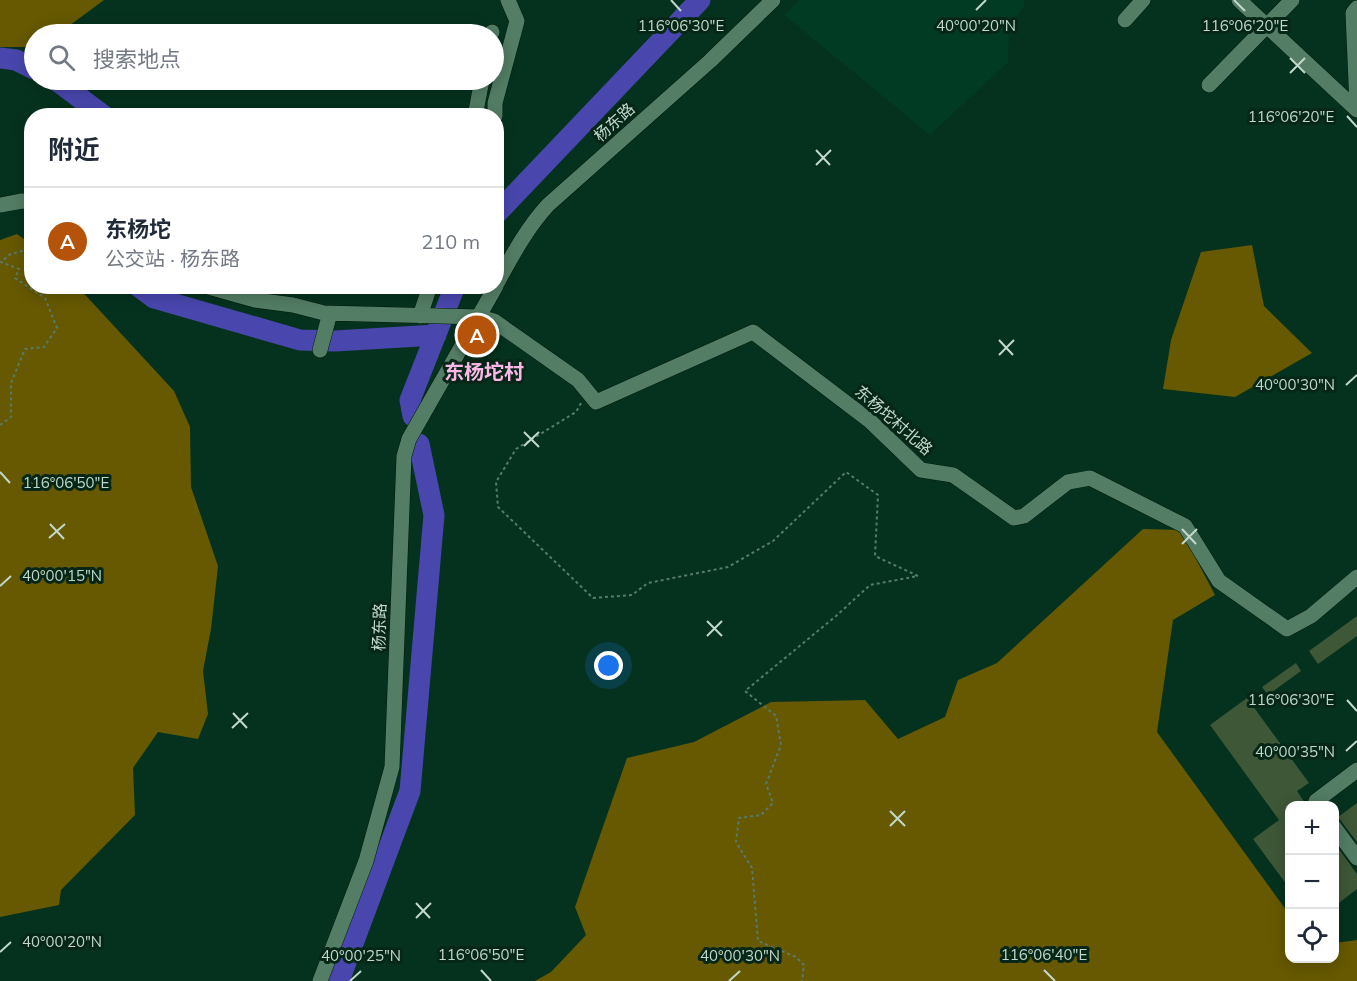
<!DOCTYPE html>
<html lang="zh">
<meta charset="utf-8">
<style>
body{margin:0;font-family:Mulish,"Noto Sans SC",sans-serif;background:#f2f2f3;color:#1f2937}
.controls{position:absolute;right:18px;bottom:18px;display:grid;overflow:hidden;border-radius:12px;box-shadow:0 3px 15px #0003}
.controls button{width:54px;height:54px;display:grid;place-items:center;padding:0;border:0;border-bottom:2px solid #e0e1e3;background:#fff;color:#1f2937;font:30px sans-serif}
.you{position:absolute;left:609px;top:666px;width:21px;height:21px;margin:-15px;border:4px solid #fff;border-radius:50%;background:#1a73e8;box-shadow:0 0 0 9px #1a73e833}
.badge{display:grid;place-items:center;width:39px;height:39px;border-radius:50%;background:#b45309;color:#fff;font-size:20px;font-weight:700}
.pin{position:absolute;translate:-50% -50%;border:3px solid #fff;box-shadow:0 2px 6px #0006}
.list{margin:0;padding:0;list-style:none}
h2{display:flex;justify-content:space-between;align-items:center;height:78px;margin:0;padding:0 24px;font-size:26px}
h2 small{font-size:20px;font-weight:400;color:#747a83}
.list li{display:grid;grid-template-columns:39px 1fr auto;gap:18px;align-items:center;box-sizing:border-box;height:108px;padding:0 24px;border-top:2px solid #e0e1e3}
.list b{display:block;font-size:22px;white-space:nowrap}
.list p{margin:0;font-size:20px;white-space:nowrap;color:#747a83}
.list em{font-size:20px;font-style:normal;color:#747a83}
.icon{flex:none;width:33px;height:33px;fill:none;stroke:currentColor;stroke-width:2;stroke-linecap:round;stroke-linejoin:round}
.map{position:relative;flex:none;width:1357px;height:981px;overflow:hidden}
.search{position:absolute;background:#fff;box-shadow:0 3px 15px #0003;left:24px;top:24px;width:480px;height:66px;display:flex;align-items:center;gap:15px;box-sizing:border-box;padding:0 21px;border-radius:33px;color:#747a83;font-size:22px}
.panel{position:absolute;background:#fff;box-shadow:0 3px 15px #0003;left:24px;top:108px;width:480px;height:186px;border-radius:24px}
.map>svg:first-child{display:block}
</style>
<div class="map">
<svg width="1357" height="981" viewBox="0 0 1357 981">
<rect width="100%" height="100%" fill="#05321e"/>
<!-- built -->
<path fill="#023b23" d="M799,0H1024L1025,5L1009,26L1008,62L930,135L784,15Z"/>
<!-- forest -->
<path fill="#665901" d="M0,0H104L58,34H34V47H0Z
M17,234L31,244L32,286L78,287L174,391L190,427L191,487L218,566L211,629L203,671L208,714L198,739L158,732L133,768L135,815L61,890L59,905L0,917V240Z
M1252,245L1264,306L1312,353L1235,397L1163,389L1171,340L1201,252Z
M1143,529L1181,530L1215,595L1173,620L1157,732L1289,914L1290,958H1334L1335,943L1357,940V981H535L551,972L586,935L575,907L627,758L694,742L771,702L865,700L898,739L945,717L958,680L997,663Z"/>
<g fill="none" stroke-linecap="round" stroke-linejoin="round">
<!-- river -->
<path stroke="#4947ae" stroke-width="21" d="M0,58L16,60L34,69
M56,80L104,116
M496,214L700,0
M138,286L154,298L300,340L335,341L436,335
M413,416L410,400L455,286
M339,981L410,791L434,515L419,444"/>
</g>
<!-- building -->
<path fill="#3e5737" d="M1357,616V636L1318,664L1309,651Z
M1296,663L1301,671L1268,695L1262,687Z
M1247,698L1309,783L1297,791L1307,806H1290V889L1253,839L1279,820L1210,725Z
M1357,803V842L1338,817Z
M1335,844L1357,874V889L1335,906Z"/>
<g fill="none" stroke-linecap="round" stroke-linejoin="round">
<defs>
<path id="minor" d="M1239,0L1357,110
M1357,8L1353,13L1357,106
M1125,20L1143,0
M491,34L492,32
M1209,85L1292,0
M475,116L482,80
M495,116V103L517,21L508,0
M0,205L22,201L32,202
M496,285C512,256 526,229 548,205L710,61L773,0
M205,286L255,300L293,305L324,313L479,317L494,321L578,380L596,402L753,332L870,421L921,470L953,475L1014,518L1024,516L1068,482L1090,478L1185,526L1219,581L1287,629L1311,616L1357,577
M420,316L430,286
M320,350L330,313
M1319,806L1316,801L1357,770
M1334,827L1357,858
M320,981L366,861L392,767L404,456L409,439L496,286"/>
</defs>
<!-- minor casing -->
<use href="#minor" stroke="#00180a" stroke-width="16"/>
<!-- path -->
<path stroke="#587b6a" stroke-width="2" stroke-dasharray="3 3" stroke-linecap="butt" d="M581,403L576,412L516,449L496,482L498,507L593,598L632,595L648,583L728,567L773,541L846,472L878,495L875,556L918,576L870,585L836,616L745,691L776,716L781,745L766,784L773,803L761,815L739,818L736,842L752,868L758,941L796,957L804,965L802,981
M0,425L11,417V383L25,349L44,347L57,328L45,298L15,278L19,269L1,262L9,255L28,249L32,251"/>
<!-- minor -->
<use href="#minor" stroke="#537d65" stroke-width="15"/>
</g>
<!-- ticks -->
<path fill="none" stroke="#c2d8cb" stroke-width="2" d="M671,0L681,11M1234,0L1245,11M976,10L986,0M1290,58L1305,73M1290,73L1305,58M1347,116L1357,127M816,150L830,165M816,165L831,150M999,340L1013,355M999,355L1014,340M1346,385L1357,375M524,432L539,447M524,446L539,432M0,472L10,483M50,524L64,539M1182,529L1196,544M49,538L65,524M1182,544L1197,529M0,586L11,576M707,621L722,636M707,636L722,621M1347,700L1357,711M233,713L247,728M232,728L248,713M1346,751L1357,741M890,811L905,826M890,826L905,811M416,903L430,918M416,918L431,903M0,952L11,942M481,970L491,981M1044,970L1055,981M350,981L361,971M729,981L740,971"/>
<g text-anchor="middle" stroke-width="6" stroke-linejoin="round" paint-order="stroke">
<!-- street labels -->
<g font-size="16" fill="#c2d8cb" stroke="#062717">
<text transform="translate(614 122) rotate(-42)" y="6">杨东路</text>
<text transform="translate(894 420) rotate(41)" y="6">东杨坨村北路</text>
<text transform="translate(379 627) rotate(-88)" y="6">杨东路</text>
</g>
<!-- quarter labels -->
<g font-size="20" font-weight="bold" fill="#feb8e7" stroke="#062717">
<text x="484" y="379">东杨坨村</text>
</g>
</g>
<g font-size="15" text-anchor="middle" fill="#c2d8cb" stroke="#062717" stroke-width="6" stroke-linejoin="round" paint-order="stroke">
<text x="976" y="31">40°00'20"N</text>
<text x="681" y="31">116°06'30"E</text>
<text x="1245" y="31">116°06'20"E</text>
<text x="1291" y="122">116°06'20"E</text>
<text x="1295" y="390">40°00'30"N</text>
<text x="66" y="488">116°06'50"E</text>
<text x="62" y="581">40°00'15"N</text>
<text x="1291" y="705">116°06'30"E</text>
<text x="1295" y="757">40°00'35"N</text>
<text x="62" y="947">40°00'20"N</text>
<text x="481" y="960">116°06'50"E</text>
<text x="1044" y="960">116°06'40"E</text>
<text x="361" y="961">40°00'25"N</text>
<text x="740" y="961">40°00'30"N</text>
</g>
</svg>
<div class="controls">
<button>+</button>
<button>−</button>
<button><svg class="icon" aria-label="locate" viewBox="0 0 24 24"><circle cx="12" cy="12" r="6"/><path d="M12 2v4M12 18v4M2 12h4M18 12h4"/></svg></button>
</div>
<div class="you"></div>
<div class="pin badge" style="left:477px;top:335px">A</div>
<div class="search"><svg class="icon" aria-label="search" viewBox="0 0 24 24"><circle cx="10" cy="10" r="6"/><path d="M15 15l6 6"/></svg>搜索地点</div>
<section class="panel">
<h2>附近<small></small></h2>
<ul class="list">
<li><span class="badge">A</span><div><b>东杨坨</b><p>公交站 · 杨东路</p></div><em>210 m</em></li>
</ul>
</section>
</div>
